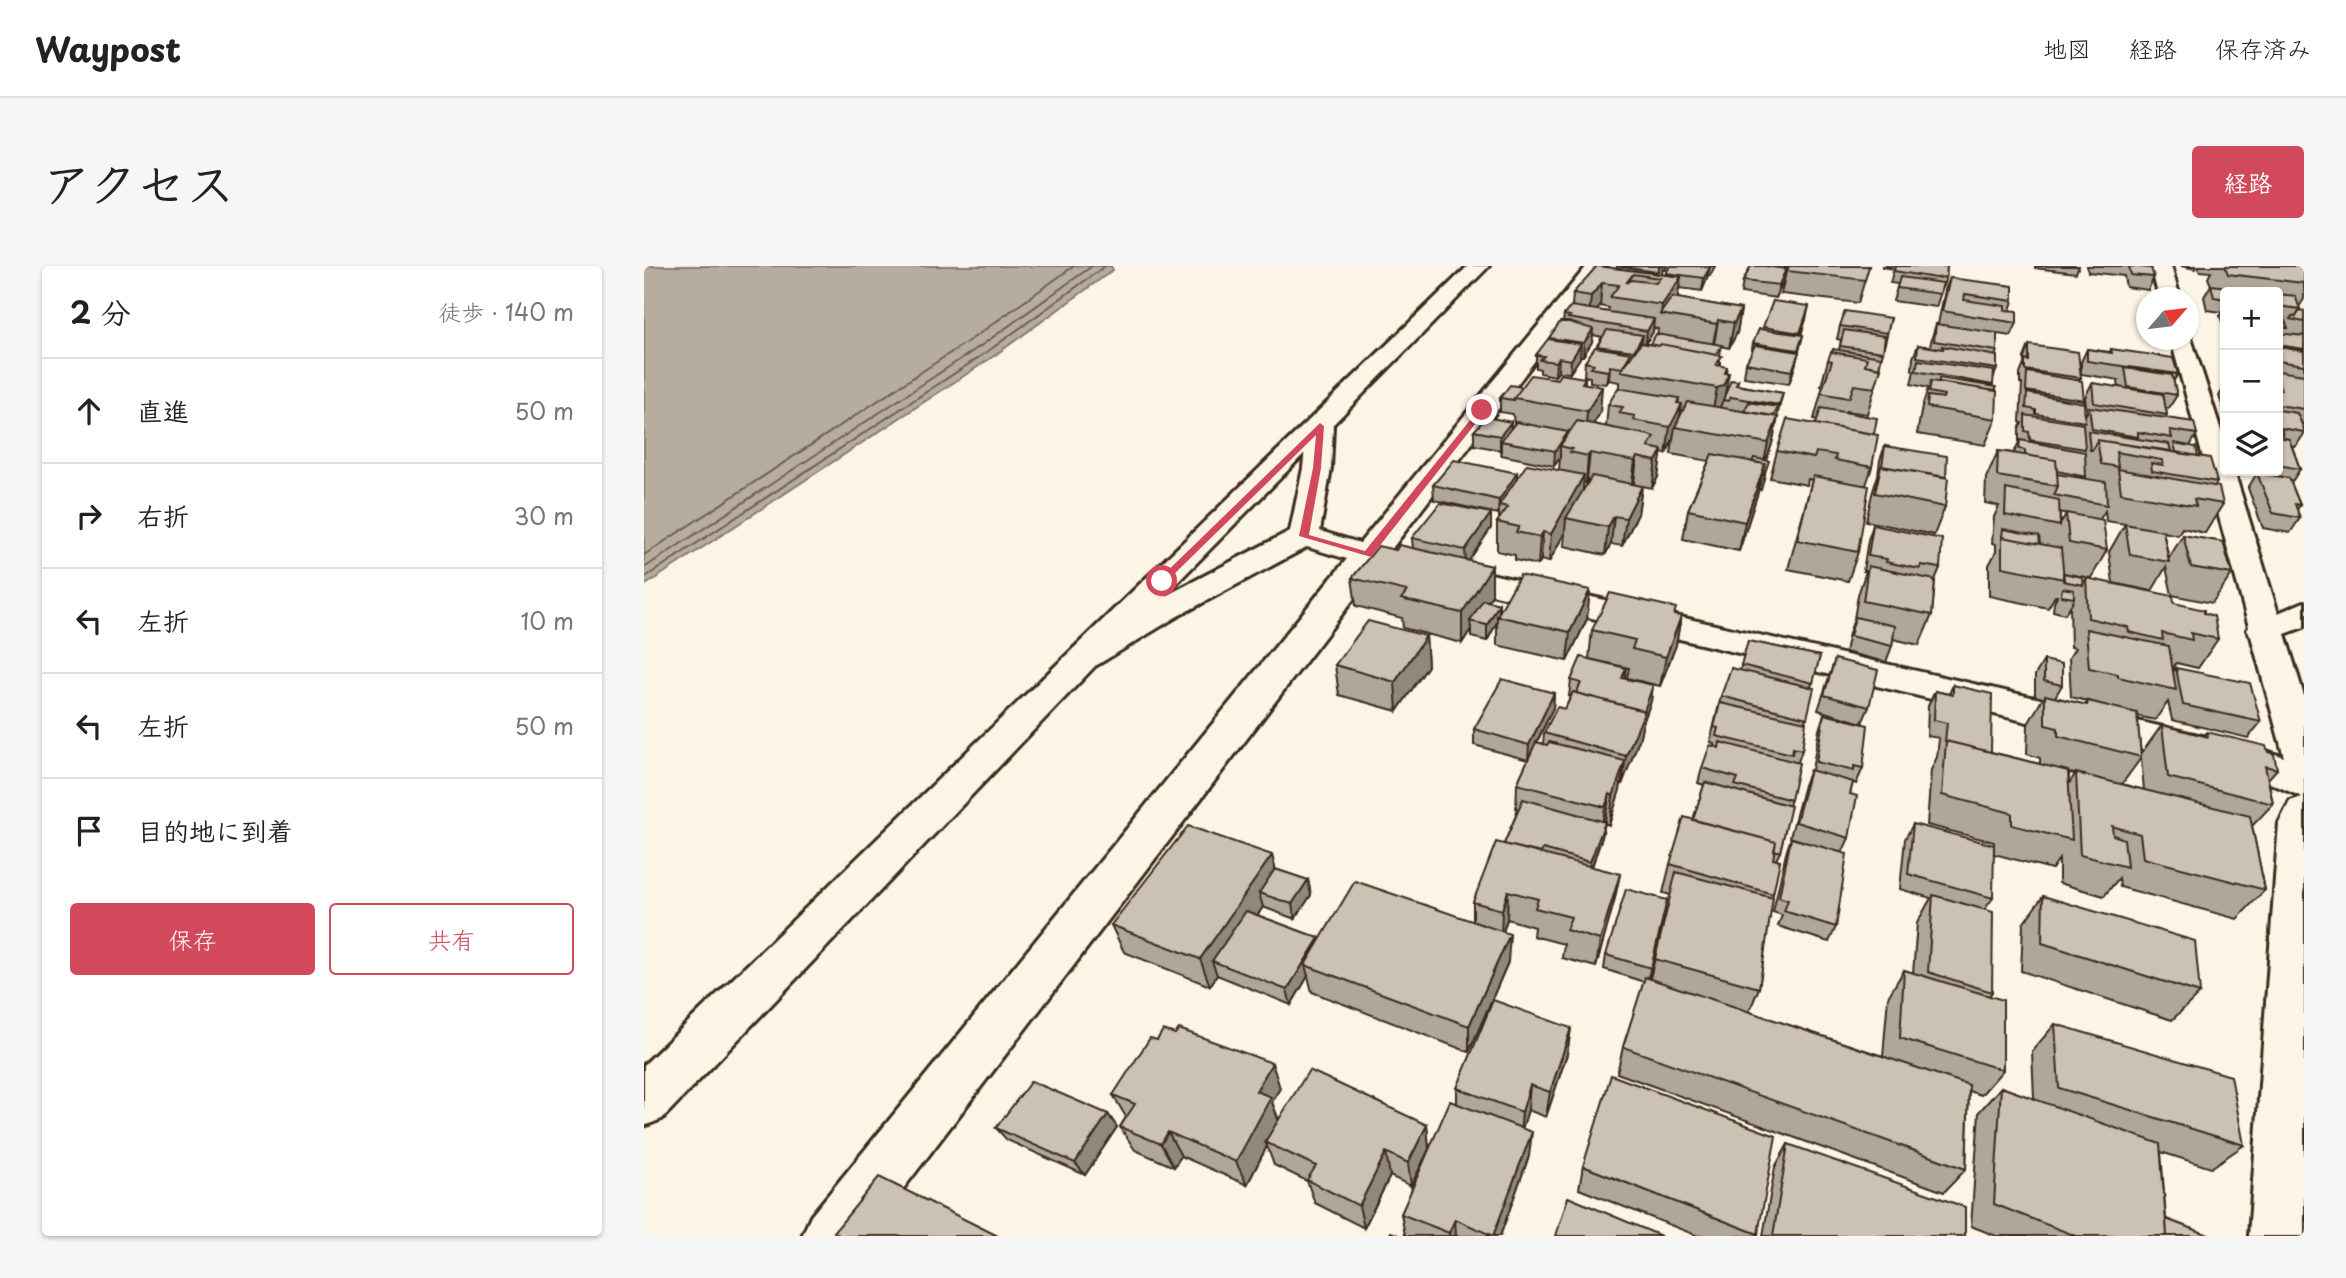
<!DOCTYPE html>
<html lang="ja">
<meta charset="utf-8">
<style>
body{margin:0;font-family:"Playpen Sans","Klee One",sans-serif;background:#f6f6f6;color:#222}
.controls{position:absolute;right:21px;top:21px;display:grid;overflow:hidden;border-radius:7px;box-shadow:0 2px 5px #0004}
.controls button{width:63px;height:63px;display:grid;place-items:center;padding:0;border:0;border-bottom:2px solid #e0e0e0;background:#fff;color:#222;font:35px sans-serif}
.compass{position:absolute;left:1492px;top:21px;width:63px;height:63px;border-radius:50%;background:#fff;box-shadow:0 2px 5px #0004;rotate:62deg}
.stop{position:absolute;width:21px;height:21px;margin:-16px;border:5px solid #d1495b;border-radius:50%;background:#fff}
.stop.end{background:#d1495b;border-color:#fff;box-shadow:0 2px 7px #0008}
.list{margin:0;padding:0;list-style:none}
h2{display:flex;justify-content:space-between;align-items:center;height:91px;margin:0;padding:0 28px;font-size:30px}
h2 small{font-size:23px;font-weight:400;color:#767676}
.list li{display:grid;grid-template-columns:46px 1fr auto;gap:21px;align-items:center;box-sizing:border-box;height:105px;padding:0 28px;border-top:2px solid #e0e0e0}
.list b{display:block;font-size:26px;white-space:nowrap}
.list em{font-size:23px;font-style:normal;color:#767676}
.actions{display:flex;gap:14px;padding:21px 28px}
.actions a{flex:1;padding:16px 0;border:2px solid #d1495b;border-radius:7px;text-align:center;font-size:24px;color:#d1495b}
.actions .main{background:#d1495b;color:#fff}
.icon{flex:none;width:38px;height:38px;fill:none;stroke:currentColor;stroke-width:2;stroke-linecap:round;stroke-linejoin:round}
.map{position:relative;flex:none;width:1660px;height:970px;overflow:hidden;border-radius:7px}
header{display:flex;align-items:center;gap:42px;box-sizing:border-box;height:98px;padding:0 35px;background:#fff;border-bottom:2px solid #e0e0e0}
header strong{font-size:33px}
nav{display:flex;gap:38px;margin-inline-start:auto;font-size:24px}
.intro{display:flex;align-items:center;justify-content:space-between;box-sizing:border-box;height:168px;padding:0 42px}
h1{margin:0;font-size:49px}
.button{padding:18px 32px;border-radius:7px;background:#d1495b;color:#fff;font-size:24px;font-weight:700}
main{display:flex;gap:42px;padding:0 42px}
aside{flex:1;background:#fff;border-radius:7px;box-shadow:0 2px 5px #0004}
.map>svg:first-child{display:block}
</style>
<header>
<strong>Waypost</strong>
<nav><a>地図</a><a>経路</a><a>保存済み</a></nav>
</header>
<div class="intro"><h1>アクセス</h1><a class="button">経路</a></div>
<main>
<aside>
<h2>2 分<small>徒歩 · 140 m</small></h2>
<ul class="list">
<li><svg class="icon" aria-label="ahead" viewBox="0 0 24 24"><path d="M12 20V5M6 11l6-6 6 6"/></svg><div><b>直進</b></div><em>50 m</em></li>
<li><svg class="icon" aria-label="right" viewBox="0 0 24 24"><path d="M7 20v-9h11M14 6l5 5-5 5"/></svg><div><b>右折</b></div><em>30 m</em></li>
<li><svg class="icon" aria-label="left" viewBox="0 0 24 24"><path d="M17 20v-9H6M10 6l-5 5 5 5"/></svg><div><b>左折</b></div><em>10 m</em></li>
<li><svg class="icon" aria-label="left" viewBox="0 0 24 24"><path d="M17 20v-9H6M10 6l-5 5 5 5"/></svg><div><b>左折</b></div><em>50 m</em></li>
<li><svg class="icon" aria-label="arrive" viewBox="0 0 24 24"><path d="M6 21V4h12l-3 4 3 4H6"/></svg><div><b>目的地に到着</b></div></li>
</ul>
<div class="actions"><a class="main">保存</a><a>共有</a></div>
</aside>
<div class="map">
<svg width="1660" height="970" viewBox="0 0 1660 970">
<rect width="100%" height="100%" fill="#fcf5e5"/>
<filter id="ink" filterUnits="userSpaceOnUse"><feTurbulence type="fractalNoise" baseFrequency=".0143" numOctaves="2"/><feDisplacementMap in="SourceGraphic" scale="14" xChannelSelector="R" yChannelSelector="G"/><feConvolveMatrix kernelMatrix="1 2 1 2 8 2 1 2 1" color-interpolation-filters="sRGB"/></filter>
<g filter="url(#ink)">
<!-- water -->
<path fill="#b7ad9e" stroke="#85796b" stroke-width="2" d="M0,0H467L469,4L347,92L0,320Z"/>
<g fill="none" stroke-linecap="round" stroke-linejoin="round">
<!-- shore -->
<path stroke="#6d5e51" stroke-width="2" d="M0,289L332,70L430,0
M0,302L338,79L448,0
M0,312L343,86L461,0"/>
<defs>
<path id="minor" d="M943,0H963L746,285L1620,484L1640,491L1607,370L1603,364L1605,361L1527,74H1545L1546,69L1581,177V205H1590L1634,347L1660,336V361L1641,368L1660,430V970H1605L1635,557L1646,535L1658,531L1610,510L734,301L223,970H158L167,950L703,293L663,281L532,351L453,399L441,402L429,399L424,391L429,383L508,337L646,265L659,202L663,160L667,154L676,152L685,154L689,160L687,202L676,265L716,277Z
M1507,0H1527L1536,32H1515Z"/>
<path id="tertiary" d="M824,0H845L451,400L18,853L0,860V799Z"/>
</defs>
<!-- minor casing -->
<use href="#minor" stroke="#3b2a1e" stroke-width="6"/>
<!-- tertiary casing -->
<use href="#tertiary" stroke="#3b2a1e" stroke-width="6"/>
<!-- minor -->
<use href="#minor" fill="#fcf5e5" fill-rule="evenodd"/>
<!-- tertiary -->
<use href="#tertiary" fill="#fcf5e5" fill-rule="evenodd"/>
</g>
<!-- wall -->
<path fill="#afa79a" stroke="#3b2a1e" stroke-width="2" fill-rule="evenodd" d="M973,0H1023L1021,4H1018L1017,8L1021,9L1026,0H1071L1066,10H1064L1058,25L1035,22L1033,32L1097,43L1093,67L1085,82L1077,80L1076,90V100L1082,107L1081,128L1094,115L1093,119L1139,127L1133,151H1134L1128,178L1122,194L1121,209L1117,224L1115,223L1095,285L1039,273L1044,244L1065,195L1027,188L1029,173L1022,188L1017,187L1014,211L1008,222L998,220L994,248L978,280L967,278L961,289L920,280L921,266L905,296L897,294L894,299L871,294V289L853,285V256L855,254V247L854,248L790,234L789,219L873,207V212L915,204L916,192L910,200L857,189V183L856,184L830,179V165L867,156V162L870,158L869,148L856,146V132L878,121L913,113L941,112V118L956,147L949,158L962,161L964,139L975,122V116L965,114L962,118L946,116V111L940,110L941,96L952,81L958,71L949,69L948,76L939,90H937L926,107L914,106L911,110L896,107V103L892,102V89L905,73V72L919,56L920,49L928,40L929,27L973,2ZM956,40L965,42L964,46L953,44ZM1009,62L1014,63L1013,69L1006,78H1001L1009,66ZM943,214H945L939,225V217H942Z
M1107,0H1225L1214,37L1137,28L1142,6L1139,15L1132,32L1097,27L1099,15Z
M1238,0H1303L1302,11L1292,41L1249,35L1254,18L1246,17L1250,3L1238,1Z
M1391,0H1435L1432,7L1391,2Z
M1443,0H1508L1507,4L1510,11L1504,24L1482,21L1480,10L1444,6Z
M1537,0H1553L1551,3Z
M1554,0H1660V33L1655,41L1656,43L1653,49L1660,45V158H1658L1660,163V168L1652,180H1648L1656,203L1647,217L1656,239L1653,244L1656,252L1646,267L1619,262L1604,222L1613,207L1617,208L1598,205H1634V26H1581V64L1576,50L1578,46L1563,44L1560,31L1567,19L1564,12L1567,6L1556,5Z
M1306,12L1369,35L1366,44L1373,57L1367,70L1353,68V85L1351,90L1353,103L1349,113L1348,120L1352,153L1341,179L1273,168L1278,141L1284,122L1267,118L1270,105L1268,104L1269,92L1274,79L1286,81L1288,71L1292,58H1294L1301,24Z
M1129,35L1162,53L1157,69H1159L1151,100L1145,118L1100,111L1102,97L1107,88L1109,77L1119,63Z
M1247,52L1235,102H1237L1223,148L1202,145L1201,146L1230,168L1228,201L1222,219L1214,286L1204,315L1144,303L1168,214L1164,213L1163,219L1126,212L1133,185L1172,158L1174,154L1170,153L1179,120H1177L1184,94L1195,84L1197,74L1193,73L1196,60Z
M1385,79L1437,112L1435,114L1440,134L1439,136L1441,150L1443,146L1441,131L1448,117L1475,122L1474,116L1475,114L1437,108V96L1443,83L1466,86L1467,83L1534,108L1529,116L1533,129L1525,142H1522L1523,149L1521,152L1553,168L1546,180L1573,216L1571,220L1579,238L1561,267L1538,262L1534,269L1519,266L1525,292L1539,269L1588,308L1568,337L1528,329L1522,301L1508,325L1469,317L1465,286L1481,258L1462,255L1461,245L1456,253L1463,284L1447,312L1419,307L1439,318L1442,312L1560,347L1574,373L1554,402L1532,397L1529,403V406L1532,402L1617,456L1604,472L1528,454L1524,436L1511,454L1493,450L1497,488L1518,459L1560,470L1563,466L1624,486L1633,503L1624,513L1629,538L1608,560L1621,624L1593,653L1476,621L1475,612L1460,630L1415,617V593L1408,603L1350,588V576L1283,559L1287,504L1293,491L1295,472L1283,470L1284,440L1291,425L1305,428L1309,419L1347,486L1396,498V492L1383,488L1384,458L1399,432L1391,430V409L1400,394L1418,419L1411,431L1441,439L1444,435L1455,438L1427,431L1425,392L1431,382L1427,381L1426,341L1430,334L1421,348L1409,345L1410,337L1413,330H1411L1404,342L1345,330V299L1352,286V278L1348,277L1350,251L1355,240L1341,237L1342,212L1354,185L1370,187L1375,176V163L1378,157L1376,156L1378,118L1376,117V108L1380,98V92ZM1416,246L1422,248L1416,258ZM1497,492L1500,524L1478,518ZM1425,507L1431,508L1425,518Z
M1581,120V147L1575,130Z
M1241,180L1302,212L1301,241L1290,269L1222,255L1228,228L1234,209L1236,194Z
M847,247V262L824,295L848,300V329L844,335L855,338V347L943,353L923,395L853,379V356L843,375L827,371V363L818,377L759,362L758,352L712,340L708,312L752,284L769,283L768,272Z
M1229,259L1296,302L1291,314L1288,349L1275,379L1249,373L1248,380L1242,396L1201,386L1205,367L1210,353L1214,329L1222,305H1219L1224,274Z
M1037,350L1032,379L1016,420L983,412L985,402L945,393L948,364Z
M782,370L784,400L753,445L695,429L691,399Z
M1104,375L1176,390L1167,421L1161,456L1158,484L1154,496L1136,586L1132,594L1129,628L1115,722L1105,746L1239,790L1244,731L1260,704L1269,707L1273,657L1287,632L1256,623L1261,573L1269,558L1349,632L1341,643L1348,726L1345,730L1359,804L1337,829L1325,825L1322,903L1300,926L973,807L979,781L1000,716L960,703L962,689L1023,634L1004,712H1006L1027,629L1019,627L1026,598L1049,554L1060,519L1054,517L1058,502L1070,480V477L1066,476L1077,430L1096,404Z
M1191,393L1225,441L1218,457L1174,444Z
M982,402L981,412L1009,419L1007,435L999,457L995,474L977,519L965,559L961,557L958,571L948,601L976,608L970,636L952,701L918,692L920,678L889,670L890,661L863,653L859,666L864,696L825,786L668,726L664,710L647,739L573,709L566,720L480,686L467,659L628,589L631,603L664,614L667,629L651,653L619,641L613,649L675,672V675L829,656V636L860,578L873,547H872L873,518L884,494L830,479V463L910,427L909,442L893,476L899,478L900,467L921,443L927,430H925L927,414Z
M1180,448L1219,502L1212,518L1209,516L1206,528L1205,572L1198,587L1192,661L1185,676L1134,660L1138,649L1129,646L1142,587L1147,572L1161,576L1146,571L1160,519L1166,504H1168L1175,464Z
M1399,630L1556,727L1528,754L1377,705L1379,658Z
M1411,758L1600,879L1567,902L1517,886L1522,953L1567,970H1352L1327,960L1335,846L1357,821L1390,833L1388,785Z
M927,762L923,788L902,851L884,844L878,862L885,890L856,970H763L761,969L757,948L813,837V822Z
M636,822L628,836L635,854L783,859L785,883L767,920L746,910L720,962L671,937L663,915L630,899L623,880L603,919L537,890L530,901L491,884L476,861L482,851L469,829Z
M464,848L473,861L441,909L363,874L352,862Z
M1144,878L1321,970H1119L1131,901Z
M939,900L1114,968L1112,970H1054L935,923Z"/>
<!-- shaded-wall -->
<path fill="#8f887d" stroke="#3b2a1e" stroke-width="2" d="M1016,0H1019L1018,8L1015,12L1012,11L1013,6Z
M1141,0H1143L1139,15L1132,32L1135,19Z
M1066,1L1063,13L1058,25L1060,12Z
M1037,11L1033,34L1017,49L1018,39Z
M958,17L956,40L945,54L947,30Z
M1165,40L1162,53L1153,80L1156,67Z
M1097,43L1093,67L1085,82L1090,57Z
M1010,53L1009,66L1001,78L1003,65Z
M1074,54L1070,79L1068,82L1073,58Z
M949,63L948,76L939,90L940,77Z
M999,69L997,82L988,99L990,85Z
M1159,69L1151,100L1145,118L1148,105Z
M937,78L936,92L926,107L927,94Z
M915,92L914,106L911,110L912,96Z
M966,100L965,114L962,118L964,105Z
M1083,101L1080,117L1085,107L1080,133L1079,134L1074,146L1068,148L1073,122Z
M958,121L956,147L941,172L943,145Z
M1035,132L1033,147L1038,138L1034,161H1031L1029,173L1022,188L1026,161Z
M1134,151L1128,178L1118,205L1124,177Z
M867,156L866,170L857,175V183L856,184V170Z
M924,166L923,180H916V192L910,200L911,185Z
M1018,184L1014,211L1008,222L1012,195Z
M946,187L943,214L942,217L944,190Z
M993,191L990,218L987,223L991,195Z
M1121,198L1114,226L1095,285L1101,256Z
M873,207V222L855,239L854,248L855,234Z
M940,209L938,236L922,252L921,266L905,296L907,268Z
M998,220L994,248L978,280L982,252Z
M847,247V262L822,299L821,284Z
M970,250L967,278L961,289L964,261Z
M899,266L897,294L894,299L896,271Z
M848,300V329L831,356L826,355L827,363L818,377V347Z
M946,324L943,353L923,395L926,366Z
M855,338V351L853,350V356L843,375V359Z
M1037,350L1032,379L1016,420L1022,391Z
M782,370L784,400L753,445L751,416Z
M1009,419L1007,435L999,457L995,474L978,519L982,490Z
M910,427L909,442L884,494L885,479Z
M981,495L976,524L965,559L969,530Z
M966,528L958,571L944,611L946,596L957,565L961,541Z
M628,589L635,618L615,627L619,641L580,699L568,695L573,709L566,720L556,693Z
M976,608L970,636L952,701L956,674Z
M664,614L667,629L651,653L648,638Z
M864,625L863,653L857,672L858,644Z
M866,668L864,696L825,786V760Z
M675,672L678,687L661,699L664,710L647,739L643,724Z
M927,762L923,788L902,851L906,826Z
M628,797L636,822L628,836L635,856L621,876L623,880L603,919L592,896L612,825Z
M886,819L884,844L876,870L878,846Z
M464,848L473,861L441,909L431,897Z
M783,859L785,883L767,920L764,897Z
M524,866L537,890L530,901L517,878Z
M888,866L885,890L856,970H849Z
M742,886L746,910L720,962L715,940Z
M811,953L812,970H805V967Z"/>
<!-- building -->
<path fill="#ccc2b3" stroke="#3b2a1e" stroke-width="2" fill-rule="evenodd" d="M953,0H954L1037,11L1018,39L966,31L975,19L958,17L947,30L929,27ZM989,8L1016,12L1012,17L987,14L982,17Z
M973,0H1016L1013,6Z
M1026,0H1056L1066,1L1060,12L1022,7Z
M1107,0H1121L1142,3L1135,19L1099,15Z
M1145,0H1225L1221,14L1143,5Z
M1251,0H1303L1302,11L1291,12L1250,5Z
M1485,0L1507,2L1510,11L1487,9Z
M1581,0H1658L1660,3V17L1584,8Z
M1256,11L1299,17L1296,28L1253,22Z
M1306,12L1369,20V35L1321,28L1320,34L1361,40V44L1373,45V57L1298,45Z
M1567,19L1621,26H1581V33L1570,31Z
M1634,28L1651,30L1656,43L1634,40Z
M1028,31L1097,43L1090,57L1074,54L1073,58L1016,48Z
M1129,35L1165,40L1156,67L1119,61Z
M927,40L1010,53L1003,65L924,52L926,50L920,49Z
M1634,43L1636,44L1644,62L1634,61Z
M1656,44L1660,45V56L1646,53L1648,50L1652,51Z
M1201,45L1247,52L1243,67L1196,60Z
M916,56H925L949,63L940,77L905,72Z
M1292,58L1353,67V85L1290,75Z
M1115,63L1159,69L1154,84L1109,77Z
M963,64L999,69L990,85L953,80Z
M1200,64L1241,70L1239,86L1196,80Z
M1634,67L1660,70V83L1634,79Z
M1012,68L1078,79L1072,89L1017,78L1015,80L1006,78Z
M904,73L937,78L927,94L915,92L912,96L896,94L900,90L892,89Z
M997,77L1015,80L1017,78L1078,90L1072,99L1083,101L1081,107H1085L1079,120L1073,122L977,105Z
M1111,79L1155,86L1148,105L1102,97Z
M1274,79L1299,83L1298,80L1353,90V103L1273,91Z
M1385,79L1434,86L1437,112L1381,104V94L1385,95Z
M951,81L987,87L978,102L966,100L964,105L947,102L950,98L941,96Z
M1634,81L1660,85V99L1634,95Z
M1189,83L1237,91L1235,102L1221,99L1223,92L1188,86Z
M1443,83L1468,87L1467,83L1529,92L1534,108L1443,95Z
M1187,86L1223,92L1221,99L1237,102L1231,122L1210,119L1205,132L1177,127L1188,95L1184,94Z
M1274,94L1350,105L1349,119L1272,105Z
M1481,102L1528,109L1533,129L1484,121Z
M1634,105L1660,109V143L1634,139V124H1637L1634,116Z
M1383,106L1438,115L1440,134L1382,125Z
M916,108L941,112L938,117L958,121L943,145L870,132L887,109L913,113Z
M1295,112L1352,121V125L1295,116Z
M1087,114L1094,115L1092,119L1139,127L1135,139L1087,131L1085,135L1079,134Z
M1287,115L1353,125L1352,153L1283,141L1284,130L1299,132L1300,129L1285,126Z
M1448,117L1519,128L1523,149L1450,137Z
M866,119L878,121L870,132V134L856,132Z
M974,122L1035,132L1033,137L1038,138L1026,161L989,154L991,150L975,147L979,141L964,139Z
M1383,127L1440,137L1441,156L1392,148V144L1382,142Z
M1043,136L1134,151L1124,177L1031,161Z
M1105,136L1134,141L1130,150L1100,145Z
M1445,141L1550,156L1553,168L1526,164L1528,172L1494,166V171L1448,163Z
M1177,142L1233,152L1230,168L1172,158Z
M1634,144L1653,147L1660,163V166L1637,162L1639,169L1634,168Z
M1381,149L1439,158L1441,183L1386,174L1385,166L1381,165Z
M842,151L867,156L856,170L830,165Z
M1143,153L1234,169L1228,201L1191,194L1192,189L1172,186L1170,192L1133,185Z
M933,155L1005,169L1010,171L1004,181L1018,184L1012,195L993,191L991,195L946,187L944,190L926,186L928,183L916,180Z
M872,156L924,166L911,185L857,175Z
M1444,165L1525,178L1527,185L1453,174L1448,184H1446Z
M1634,171L1645,173L1656,203L1634,199Z
M1376,174L1441,186L1442,211L1413,205L1412,194L1381,189V184L1375,183Z
M1453,174L1566,192L1573,216L1508,205L1507,197L1519,199L1518,194L1472,186L1474,201L1457,198Z
M1530,177L1552,181L1554,190L1532,186Z
M1241,180L1303,190L1302,211L1238,200Z
M1354,185L1412,194L1414,220L1353,210Z
M1068,188L1121,198L1101,256L1044,244Z
M1110,192L1125,195L1120,209H1118L1121,198L1108,196Z
M810,194L873,207L855,234L789,219Z
M883,198L940,209L907,268L899,266L896,271L872,266L875,261L853,256L864,241L855,239Z
M1237,200L1304,212L1301,241L1231,227Z
M1474,203L1575,221L1579,238L1550,233L1552,240L1477,227Z
M1613,207L1645,212L1656,239L1651,238L1656,252L1629,247Z
M1413,208L1462,216L1463,239L1410,229L1414,220Z
M948,210L998,220L982,252L970,250L964,261L922,252Z
M1169,210L1225,220L1214,286L1153,274Z
M1362,223L1415,234L1416,260L1361,249Z
M796,237L847,247L821,284L768,272Z
M1422,247L1459,254L1463,284L1425,277Z
M1481,258L1519,265L1525,296L1486,289Z
M1229,259L1298,273L1296,302L1277,299L1276,303L1242,296L1243,293L1224,290Z
M1359,263L1395,270L1396,278L1358,271Z
M1539,269L1579,276L1588,308L1547,301Z
M1358,271L1417,282L1420,313L1358,301Z
M755,279L848,300L818,347L757,333L763,325L708,312L734,280L752,284Z
M1224,300L1291,314L1288,349L1219,335Z
M1419,307L1438,311L1439,319L1419,315Z
M876,309L946,324L926,366L853,350Z
M1442,312L1529,330L1530,337L1560,344V347L1570,350L1574,373L1547,367L1548,374L1518,367L1519,374L1485,366L1484,361L1444,352Z
M1418,322L1430,324V332L1417,330Z
M966,327L1032,342L1030,349L1037,350L1022,391L988,383L991,374L948,364Z
M839,334L855,338L843,359L826,355Z
M1211,351L1251,360L1248,380L1206,370Z
M724,355L782,370L751,416L691,399Z
M1442,363L1525,380L1532,424L1474,411V408L1445,402Z
M1104,375L1176,390L1169,417L1097,399Z
M937,391L982,402L978,412L1009,419L1000,445L932,427L937,417L927,414Z
M1191,393L1234,404L1225,441L1180,429Z
M1400,394L1418,398V419L1400,415Z
M1087,402L1170,422L1163,452L1077,430Z
M1532,402L1606,417L1617,456L1539,439Z
M858,413L910,427L885,479L830,463Z
M1309,419L1348,428L1347,486L1301,475L1303,457L1290,454L1291,425L1309,429Z
M929,426L1001,445L982,490L900,467L913,441L921,443Z
M1401,429L1443,439L1444,435L1493,447L1497,491L1414,470V462L1401,459Z
M1076,437L1162,456L1158,484L1149,482L1148,488L1072,470L1074,462L1070,461Z
M1180,448L1224,459L1219,502L1210,500V505L1172,496Z
M1518,459L1564,471L1563,466L1622,480L1624,486L1630,488L1633,503L1621,500L1629,538L1524,511Z
M1302,475L1424,505L1428,574L1368,559V547L1298,529Z
M892,476L903,479L905,476L981,495L969,530L966,528L961,541L873,518Z
M1076,476L1155,497L1147,534L1091,519L1094,512L1058,502L1066,479L1075,482Z
M1166,504L1209,516L1206,528L1213,530L1205,572L1152,556Z
M1432,507L1606,550L1621,624L1499,592L1496,568L1468,560L1469,569L1480,573L1483,601L1436,589Z
M1061,516L1147,540L1136,586L1130,584L1132,576L1049,554Z
M879,533L961,556L946,596L899,583L897,587L860,578Z
M1040,551L1132,576L1129,593L1136,595L1129,628L1026,598Z
M1269,558L1350,579L1349,632L1264,608Z
M544,560L628,589L556,693L467,659Z
M1147,572L1203,588L1192,661L1140,645L1144,634L1135,631Z
M852,576L976,608L956,674L922,664L927,651L891,642L894,633L864,625L858,644L829,636Z
M631,603L664,614L648,638L615,627Z
M1032,606L1129,632L1115,722L1011,693Z
M711,615L866,668L825,760L661,699Z
M982,623L1023,634L1007,702L962,689Z
M1289,629L1349,646L1348,726L1284,706Z
M1399,630L1551,675L1556,727L1398,677Z
M602,645L675,672L643,724L568,695Z
M1260,704L1359,734V804L1256,772Z
M1001,711L1325,819L1322,903L979,781Z
M849,734L927,762L906,826L886,819L878,846L813,822Z
M1411,758L1587,810L1600,879L1415,822Z
M535,763L628,797L612,825L627,831L592,896L524,866L517,878L476,861L491,838L469,829L506,772L513,774L519,764L531,768Z
M665,804L783,859L764,897L742,886L715,940L663,914L672,900L621,876Z
M967,809L1132,870L1114,968L939,900Z
M387,815L464,848L431,897L352,862Z
M1357,821L1516,878L1523,970H1432L1350,938Z
M806,835L888,866L849,970L811,953L805,967L757,948Z
M1144,878L1321,941V970H1129Z
M235,911L354,970H197L190,966Z
M924,931L1017,970H912Z
M1522,953L1567,970H1523Z
M747,966L756,970H745Z"/>
</g>
<!-- route -->
<path fill="#d1495b" d="M835,143L842,144L727,291L655,270L669,202L672,169L521,317L513,315L676,157L680,160L677,202L665,269L721,285Z"/>
</svg>
<div class="controls">
<button>+</button>
<button>−</button>
<button><svg class="icon" aria-label="layers" viewBox="0 0 24 24"><path d="M12 4l9 5-9 5-9-5zM3 14l9 5 9-5"/></svg></button>
</div>
<svg class="compass" viewBox="-18 -18 36 36"><path d="M0-13l5 13h-10z" fill="#e53935"/><path d="M0 13l5-13h-10z" fill="#767676"/></svg>
<div class="stop" style="left:518px;top:315px"></div>
<div class="stop end" style="left:838px;top:144px"></div>
</div>
</main>
